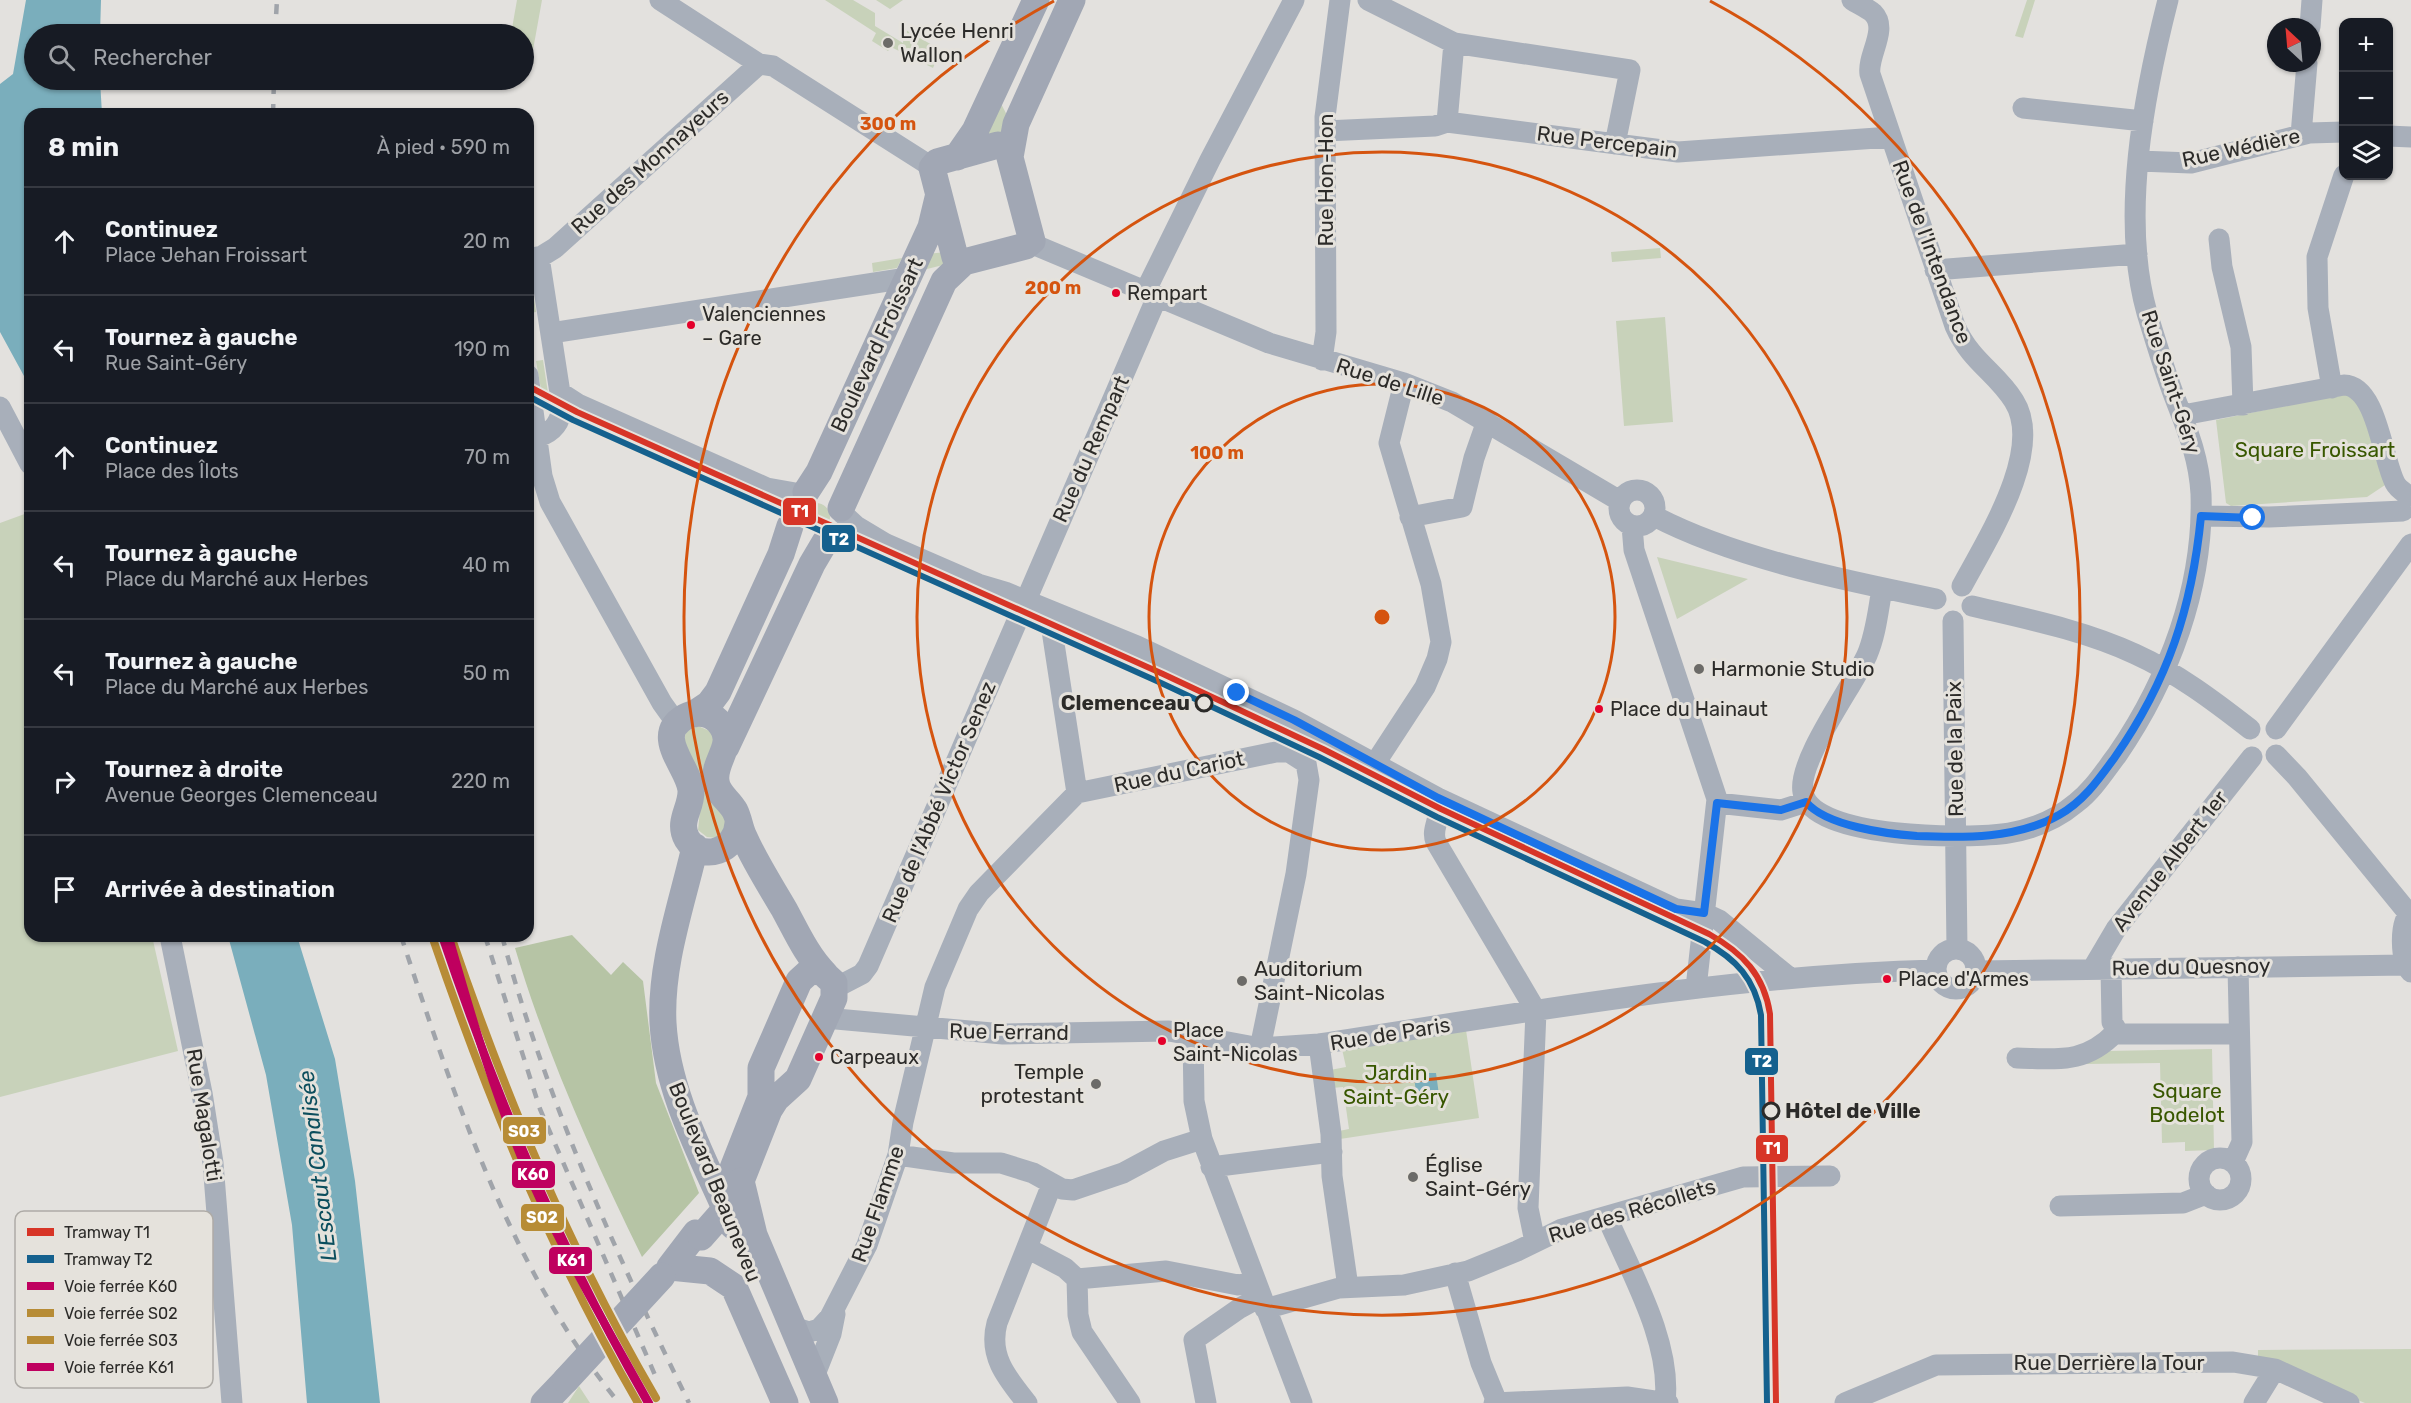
<!DOCTYPE html>
<html lang="fr">
<meta charset="utf-8">
<style>
body{margin:0;font-family:Rubik,sans-serif;background:#242831;color:#f1f3f6}
.controls{position:absolute;right:18px;top:18px;display:grid;overflow:hidden;border-radius:12px;box-shadow:0 2px 4px #0004}
.controls button{width:54px;height:54px;display:grid;place-items:center;padding:0;border:0;border-bottom:2px solid #363941;background:#171b24;color:#f1f3f6;font:30px sans-serif}
.compass{position:absolute;left:2267px;top:18px;width:54px;height:54px;border-radius:50%;background:#171b24;box-shadow:0 2px 4px #0004;rotate:334deg}
.stop{position:absolute;width:18px;height:18px;margin:-14px;border:4px solid #1a73e8;border-radius:50%;background:#fff}
.stop.end{background:#1a73e8;border-color:#fff;box-shadow:0 2px 6px #0008}
.list{margin:0;padding:0;list-style:none}
h2{display:flex;justify-content:space-between;align-items:center;height:78px;margin:0;padding:0 24px;font-size:26px}
h2 small{font-size:20px;font-weight:400;color:#9ea1a6}
.list li{display:grid;grid-template-columns:39px 1fr auto;gap:18px;align-items:center;box-sizing:border-box;height:108px;padding:0 24px;border-top:2px solid #363941}
.list b{display:block;font-size:22px;white-space:nowrap}
.list p{margin:0;font-size:20px;white-space:nowrap;color:#9ea1a6}
.list em{font-size:20px;font-style:normal;color:#9ea1a6}
.icon{flex:none;width:33px;height:33px;fill:none;stroke:currentColor;stroke-width:2;stroke-linecap:round;stroke-linejoin:round}
.map{position:relative;flex:none;width:2411px;height:1403px;overflow:hidden}
.search{position:absolute;background:#171b24;box-shadow:0 2px 4px #0004;left:24px;top:24px;width:510px;height:66px;display:flex;align-items:center;gap:15px;box-sizing:border-box;padding:0 21px;border-radius:33px;color:#9ea1a6;font-size:22px}
.panel{position:absolute;background:#171b24;box-shadow:0 2px 4px #0004;left:24px;top:108px;width:510px;height:834px;border-radius:18px}
.map>svg:first-child{display:block}
</style>
<div class="map">
<svg width="2411" height="1403" viewBox="0 0 2411 1403">
<rect width="100%" height="100%" fill="#e3e1de"/>
<!-- green -->
<path fill="#c8d2ba" d="M517,0H542L533,50L524,48V34H511Z
M825,0H853L875,13V26L903,43L904,29L941,50L933,68L891,47L888,51L872,41L876,33Z
M876,0H903L890,9Z
M2027,0H2035L2023,38L2015,36Z
M997,96L1010,121L1005,132L979,139Z
M1660,248L1661,258L1612,262L1611,252Z
M946,252L943,265L919,271L927,254Z
M902,258L897,268L873,272L872,263Z
M531,281L536,312L529,313L528,282Z
M1665,317L1673,422L1624,426L1616,321Z
M543,360L548,393L541,389L536,361Z
M2347,393L2361,402L2385,485L2367,497L2231,506L2226,503L2216,420Z
M598,418L640,437L634,450L601,435Z
M644,439L664,447L658,460L639,452Z
M669,450L688,458L682,471L663,463Z
M693,460L718,471L712,484L687,473Z
M722,473L737,480L731,493L716,486Z
M753,487L775,497L770,510L747,500Z
M802 517a14 14 0 1 1 28 0a14 14 0 1 1-28 0Z
M30,512V936H152L178,1051L0,1097V523Z
M857,535L883,546L878,559L851,547Z
M888,548L913,560L908,572L882,561Z
M1657,557L1748,579L1677,619Z
M918,562L944,574L939,586L913,575Z
M949,576L974,587L969,600L943,588Z
M979,589L999,598L993,610L973,602Z
M1054,620L1092,637L1086,651L1058,638Z
M1097,640L1118,649L1112,663L1091,653Z
M1249,710L1270,720L1264,733L1243,723Z
M1275,722L1321,744L1314,757L1269,735Z
M698,726L712,732L726,828L717,838L707,837L698,830L703,780L683,744L686,732Z
M1329,748L1401,784L1394,799L1323,761Z
M1406,787L1428,799L1434,818L1399,801Z
M1446,806L1472,819L1466,832L1443,822Z
M1477,821L1502,833L1496,847L1470,835Z
M1506,835L1532,847L1526,861L1500,849Z
M1536,849L1561,861L1555,874L1530,863Z
M1566,863L1581,870L1574,883L1560,876Z
M1596,877L1621,889L1614,902L1589,890Z
M1654,904L1671,912L1664,925L1648,918Z
M1466,1030L1479,1118L1340,1139L1339,1131L1349,1129L1343,1087L1332,1088L1330,1070L1346,1067L1342,1049Z
M2212,1049L2214,1150L2185,1151V1142L2162,1143L2160,1063L2085,1064L2107,1051Z
M2411,1349V1403H2365L2258,1359V1350Z
M579,1386L590,1403H568Z"/>
<!-- forest -->
<path fill="#b6c4a5" d="M572,935L611,975L623,962L643,981L656,1083L699,1193L642,1257C593,1157 547,1055 515,948Z"/>
<!-- water -->
<path fill="#7aaebc" d="M26,0H101L100,34H34V80H100L102,114H30V387L0,332V84L13,74Z
M228,936H297L335,1059L355,1181L380,1403H307L292,1225L266,1075Z
M1426,1073H1436L1439,1095L1417,1099L1414,1077Z"/>
<g fill="none" stroke-linecap="round" stroke-linejoin="round">
<!-- minor -->
<path stroke="#a8afba" stroke-width="21" d="M660,0L759,64L773,66L932,167
M1368,0L1454,43L1630,70L1615,144
M1852,0C1858,4 1867,8 1873,13C1889,29 1867,55 1870,74L1955,326C1971,362 1996,372 2014,401C2045,450 1986,541 1962,586
M2310,27L2312,0
M2023,108L2143,121
M1447,122L1454,43
M1325,131L1435,126L1447,122L1678,152L1891,137
M2301,135L2307,63
M2388,136L2411,137
M2139,161L2191,163L2309,133L2344,132
M2219,239L2222,267L2241,347L2243,405
M1030,243L1269,343L1404,383L1452,402L1620,501
M528,259L542,256L555,248L759,64
M1935,270L2137,254
M1145,292L1210,160L1294,0
M551,333L907,278
M1322,360L1326,332L1325,117L1340,0
M528,375L542,476L550,502L662,703L677,724
M2332,388L2318,308L2317,257L2344,175
M561,393L578,404L767,488L801,494
M0,407L30,464
M2183,415L2344,385C2377,386 2382,458 2395,483C2398,489 2404,492 2409,496
M538,437C553,432 561,422 562,406L539,257
M1619 508a18 18 0 1 1 36 0a18 18 0 1 1-36 0Z
M842,513L856,526L886,544L978,584L1005,592L1137,646L1294,720L1438,798L1676,909L1704,913L1719,920L1790,978
M1654,516C1734,558 1847,581 1936,599
M2201,516L2269,517L2403,511
M1410,517L1462,507L1474,458L1487,421
M1632,526L1634,550L1717,799L1696,988
M1882,589C1878,611 1876,634 1867,655C1853,686 1797,761 1803,792C1811,840 1972,839 2009,833C2033,829 2057,819 2076,803C2093,790 2104,772 2117,755C2169,679 2204,587 2201,494C2199,456 2186,427 2173,393C2163,366 2155,339 2147,313C2120,217 2144,94 2168,0
M1972,606C2027,619 2083,630 2135,654C2177,673 2214,701 2250,729
M1953,621L1957,949
M2276,729L2411,544
M2276,755L2297,777L2409,914
M1374,765L1425,687L1437,659L1441,642L1431,584L1389,443L1404,383
M1077,793L1276,752H1289L1306,763L1309,780L1296,874L1260,1048
M1438,798C1443,818 1430,828 1436,842L1536,1011
M1717,803L1781,810L1806,802
M2411,912C2399,922 2400,961 2411,972
M170,936L202,1093L213,1163L232,1403
M1936 969a20 20 0 1 1 40 0a20 20 0 1 1-40 0Z
M2093,968L2116,929L2252,757
M2111,968L2112,1022L2119,1034H2239
M1977,971L2405,965
M835,988L862,974L868,966L1157,297
M825,1018L1003,1034L1169,1031L1260,1048L1319,1044C1524,1013 1729,975 1936,970
M1193,1035L1194,1101L1202,1139L1302,1403
M1319,1044L1331,1134L1332,1176L1348,1287
M2017,1058C2059,1059 2085,1064 2116,1032
M898,1155L953,1163H1001L1033,1173L1062,1189L1073,1190L1123,1173L1164,1151L1202,1139
M2199 1179a21 21 0 1 1 42 0a21 21 0 1 1-42 0Z
M2233,1162L2242,1142L2238,967
M1211,1167L1332,1152
M2060,1206L2183,1203L2206,1194
M1607,1217C1630,1271 1672,1342 1665,1402
M1535,1242L1528,1208L1536,1011
M1027,1248L1065,1268L1077,1279L1166,1271L1238,1285L1255,1282
M1455,1273L1481,1363L1497,1402
M1077,1279L1078,1315L1082,1332L1130,1403
M1265,1309L1339,1288L1404,1285L1468,1271L1517,1251L1562,1229L1743,1177L1830,1176
M793,1327L809,1332L819,1329L830,1317L867,1245L898,1155L903,1122L935,987L968,909L979,893L1077,793L1049,611
M814,1377L831,1334L835,1314
M1027,1403C1007,1378 988,1356 997,1323L1052,1184
M1206,1403L1194,1340L1240,1308L1260,1297
M1494,1403L1627,1397L1668,1403
M1845,1403L1936,1365L2233,1362L2275,1369L2349,1403
M2254,1403L2275,1369"/>
<!-- major -->
<path stroke="#a1a7b4" stroke-width="27" d="M998,145L1004,146L1008,150L1032,241L1026,246L960,263L955,257L932,168L937,162Z
M957,157L975,131L1036,0
M1010,157L1016,124L1072,0
M806,492L819,472L931,227L938,198
M841,508L944,281L963,263
M694,714L709,704L718,692L781,554L790,526
M726,747L812,564L825,542
M738,823C737,850 702,864 687,839C677,821 692,808 691,790C689,767 652,736 685,717C697,710 713,713 721,725C736,745 713,760 716,781C717,794 729,800 735,811C739,819 740,829 744,837C755,862 770,885 784,909C796,931 807,956 825,974
M695,847C682,904 660,964 663,1023C667,1095 705,1161 733,1226
M730,1176L761,1097V1068L799,981L810,971L822,972L834,983V998L798,1079L776,1099L769,1110L741,1181L754,1235L825,1403
M670,1267L710,1271L734,1287L785,1403
M670,1267L696,1233
M544,1403L566,1380"/>
<!-- rail -->
<path stroke="#a0a4aa" stroke-width="4.5" stroke-dasharray="10 10" stroke-linecap="butt" d="M275,34L277,0
M273,114L274,80
M401,936C454,1096 511,1271 619,1403
M485,936L540,1109L655,1375
M502,936C546,1099 615,1252 689,1403"/>
<!-- major-bridge -->
<path stroke="#a1a7b4" stroke-width="27" d="M701,1237L723,1212L741,1181
M566,1380L662,1276"/>
<defs>
<path id="rail-1" d="M442,936C497,1099 562,1254 648,1403"/>
<path id="rail-2" d="M433,939C488,1100 552,1255 638,1403"/>
<path id="rail-3" d="M451,936C506,1097 570,1251 656,1398"/>
<path id="rail-4" d="M450,941C473,1021 496,1101 530,1178C565,1256 608,1329 649,1403"/>
</defs>
<!-- rail-1 casing -->
<use href="#rail-1" stroke="#e5e2dc" stroke-width="12"/>
<!-- rail-2 casing -->
<use href="#rail-2" stroke="#e5e2dc" stroke-width="12"/>
<!-- rail-3 casing -->
<use href="#rail-3" stroke="#e5e2dc" stroke-width="12"/>
<!-- rail-4 casing -->
<use href="#rail-4" stroke="#e5e2dc" stroke-width="12"/>
<!-- rail-1 -->
<use href="#rail-1" stroke="#bf005f" stroke-width="8"/>
<!-- rail-2 -->
<use href="#rail-2" stroke="#b78c36" stroke-width="8"/>
<!-- rail-3 -->
<use href="#rail-3" stroke="#b78c36" stroke-width="8"/>
<!-- rail-4 -->
<use href="#rail-4" stroke="#bf005f" stroke-width="8"/>
<defs>
<path id="tram-1" d="M528,386L577,412L1163,674L1323,749L1441,809L1709,934C1743,953 1764,975 1770,1014L1776,1403"/>
<path id="tram-2" d="M528,396L573,420L1159,682L1319,757L1437,817L1705,942C1736,959 1755,979 1761,1015L1767,1403"/>
</defs>
<!-- tram-1 casing -->
<use href="#tram-1" stroke="#e5e2dc" stroke-width="10"/>
<!-- tram-2 casing -->
<use href="#tram-2" stroke="#e5e2dc" stroke-width="10"/>
<!-- tram-1 -->
<use href="#tram-1" stroke="#d73527" stroke-width="6"/>
<!-- tram-2 -->
<use href="#tram-2" stroke="#15618e" stroke-width="6"/>
</g>
<g fill="none" stroke-linecap="round" stroke-linejoin="round">
<!-- route -->
<path stroke="#1a73e8" stroke-width="8" d="M1237,693L1294,720L1438,798L1676,909L1704,913L1717,803L1781,810L1806,802C1826,826 1887,834 1917,836C1964,838 2017,839 2059,815C2084,801 2099,779 2115,757C2168,681 2192,608 2201,516L2253,518"/>
</g>
<!-- distance rings -->
<g fill="none" stroke="#d5540f" stroke-width="3">
<circle cx="1382" cy="617" r="233"/>
<circle cx="1382" cy="617" r="465"/>
<path d="M1710 1A698 698 0 1 1 1054 1"/>
</g>
<!-- markers -->
<g fill="#6c6b68" stroke="#e5e2dc" stroke-width="2">
<circle cx="888" cy="43" r="6"/>
<circle cx="1699" cy="669" r="6"/>
<circle cx="1242" cy="981" r="6"/>
<circle cx="1096" cy="1084" r="6"/>
<circle cx="1413" cy="1177" r="6"/>
</g>
<g fill="#e4002b" stroke="#e5e2dc" stroke-width="2">
<circle cx="1116" cy="293" r="5"/>
<circle cx="691" cy="325" r="5"/>
<circle cx="1599" cy="709" r="5"/>
<circle cx="1887" cy="979" r="5"/>
<circle cx="1162" cy="1041" r="5"/>
<circle cx="819" cy="1057" r="5"/>
</g>
<g fill="#e5e2dc" stroke="#2c2b29" stroke-width="3">
<circle cx="1204" cy="703" r="8"/>
<circle cx="1771" cy="1111" r="8"/>
</g>
<g text-anchor="middle" stroke-width="6" stroke-linejoin="round" paint-order="stroke">
<!-- bus labels -->
<g font-size="20" fill="#2c2b29" stroke="#e5e2dc" text-anchor="start">
<text x="1127" y="300">Rempart</text>
<text x="702" y="321">Valenciennes<tspan x="702" dy="24">– Gare</tspan></text>
<text x="1610" y="716">Place du Hainaut</text>
<text x="1898" y="986">Place d'Armes</text>
<text x="1173" y="1037">Place<tspan x="1173" dy="24">Saint-Nicolas</tspan></text>
<text x="830" y="1064">Carpeaux</text>
</g>
<!-- poi labels -->
<g font-size="21" fill="#2c2b29" stroke="#e5e2dc" text-anchor="start">
<text x="900" y="38">Lycée Henri<tspan x="900" dy="24">Wallon</tspan></text>
<text x="1711" y="676">Harmonie Studio</text>
<text x="1254" y="976">Auditorium<tspan x="1254" dy="24">Saint-Nicolas</tspan></text>
<text x="1084" y="1079" text-anchor="end">Temple<tspan x="1084" dy="24">protestant</tspan></text>
<text x="1425" y="1172">Église<tspan x="1425" dy="24">Saint-Géry</tspan></text>
</g>
<!-- street labels -->
<g font-size="21" fill="#2c2b29" stroke="#e5e2dc">
<text transform="translate(1607 142) rotate(7)" y="7">Rue Percepain</text>
<text transform="translate(2241 148) rotate(-12)" y="7">Rue Wédière</text>
<text transform="translate(650 162) rotate(-42)" y="7">Rue des Monnayeurs</text>
<text transform="translate(1326 180) rotate(-90)" y="7">Rue Hon-Hon</text>
<text transform="translate(1932 252) rotate(70)" y="7">Rue de l'Intendance</text>
<text transform="translate(877 345) rotate(-65)" y="7">Boulevard Froissart</text>
<text transform="translate(1390 382) rotate(18)" y="7">Rue de Lille</text>
<text transform="translate(2171 382) rotate(72)" y="7">Rue Saint-Géry</text>
<text transform="translate(1091 449) rotate(-66)" y="7">Rue du Rempart</text>
<text transform="translate(1955 749) rotate(-91)" y="7">Rue de la Paix</text>
<text transform="translate(1179 772) rotate(-12)" y="7">Rue du Cariot</text>
<text transform="translate(939 802) rotate(-67)" y="7">Rue de l'Abbé Victor Senez</text>
<text transform="translate(2170 861) rotate(-52)" y="7">Avenue Albert 1er</text>
<text transform="translate(2191 967) rotate(-1)" y="7">Rue du Quesnoy</text>
<text transform="translate(1009 1032) rotate(1)" y="7">Rue Ferrand</text>
<text transform="translate(1390 1034) rotate(-9)" y="7">Rue de Paris</text>
<text transform="translate(204 1115) rotate(81)" y="7">Rue Magalotti</text>
<text transform="translate(715 1182) rotate(68)" y="7">Boulevard Beauneveu</text>
<text transform="translate(878 1204) rotate(-71)" y="7">Rue Flamme</text>
<text transform="translate(1632 1211) rotate(-17)" y="7">Rue des Récollets</text>
<text x="2109" y="1370">Rue Derrière la Tour</text>
</g>
<!-- park labels -->
<g font-size="21" fill="#385700" stroke="#e5e2dc">
<text x="2315" y="457">Square Froissart</text>
<text x="1396" y="1080">Jardin<tspan x="1396" dy="24">Saint-Géry</tspan></text>
<text x="2187" y="1098">Square<tspan x="2187" dy="24">Bodelot</tspan></text>
</g>
<!-- stop labels -->
<g font-size="21" font-weight="bold" fill="#2c2b29" stroke="#e5e2dc" text-anchor="end">
<text x="1190" y="710">Clemenceau</text>
<text x="1785" y="1118" text-anchor="start">Hôtel de Ville</text>
</g>
<!-- water labels -->
<g font-size="22" font-style="italic" fill="#0b4e5d" stroke="#e5e2dc">
<text transform="translate(317 1166) rotate(-97)" y="8">L'Escaut Canalisée</text>
</g>
</g>
<!-- legend -->
<rect x="15" y="1211" width="198" height="177" rx="9" fill="#e5e2dc" stroke="#aeaba6" stroke-width="1.5"/>
<rect x="27" y="1228" width="27" height="8" fill="#d73527"/>
<rect x="27" y="1255" width="27" height="8" fill="#15618e"/>
<rect x="27" y="1282" width="27" height="8" fill="#bf005f"/>
<rect x="27" y="1309" width="27" height="8" fill="#b78c36"/>
<rect x="27" y="1336" width="27" height="8" fill="#b78c36"/>
<rect x="27" y="1363" width="27" height="8" fill="#bf005f"/>
<g font-size="16" fill="#2c2b29">
<text x="64" y="1238">Tramway T1</text>
<text x="64" y="1265">Tramway T2</text>
<text x="64" y="1292">Voie ferrée K60</text>
<text x="64" y="1319">Voie ferrée S02</text>
<text x="64" y="1346">Voie ferrée S03</text>
<text x="64" y="1373">Voie ferrée K61</text>
</g>
<circle cx="1382" cy="617" r="9" fill="#d5540f" stroke="#e5e2dc" stroke-width="3"/>
<g font-size="18" text-anchor="middle" font-weight="bold" fill="#d5540f" stroke="#e5e2dc" stroke-width="6" stroke-linejoin="round" paint-order="stroke">
<text x="888" y="130">300 m</text>
<text x="1053" y="294">200 m</text>
<text x="1217" y="459">100 m</text>
</g>
<g stroke="#e5e2dc" stroke-width="2">
<rect x="782" y="497" width="35" height="29" rx="6" fill="#d73527"/>
<rect x="821" y="524" width="35" height="29" rx="6" fill="#15618e"/>
<rect x="1744" y="1047" width="35" height="29" rx="6" fill="#15618e"/>
<rect x="502" y="1116" width="45" height="29" rx="6" fill="#b78c36"/>
<rect x="1755" y="1134" width="34" height="29" rx="6" fill="#d73527"/>
<rect x="511" y="1160" width="45" height="29" rx="6" fill="#bf005f"/>
<rect x="520" y="1203" width="45" height="29" rx="6" fill="#b78c36"/>
<rect x="548" y="1246" width="45" height="29" rx="6" fill="#bf005f"/>
</g>
<g font-size="16" text-anchor="middle" font-weight="bold" fill="#fff">
<text x="800" y="517">T1</text>
<text x="839" y="545">T2</text>
<text x="1762" y="1067">T2</text>
<text x="524" y="1137">S03</text>
<text x="1772" y="1154">T1</text>
<text x="533" y="1180">K60</text>
<text x="542" y="1223">S02</text>
<text x="571" y="1266">K61</text>
</g>
</svg>
<div class="controls">
<button>+</button>
<button>−</button>
<button><svg class="icon" aria-label="layers" viewBox="0 0 24 24"><path d="M12 4l9 5-9 5-9-5zM3 14l9 5 9-5"/></svg></button>
</div>
<svg class="compass" viewBox="-18 -18 36 36"><path d="M0-13l5 13h-10z" fill="#e53935"/><path d="M0 13l5-13h-10z" fill="#9ea1a6"/></svg>
<div class="stop" style="left:2253px;top:518px"></div>
<div class="stop end" style="left:1237px;top:693px"></div>
<div class="search"><svg class="icon" aria-label="search" viewBox="0 0 24 24"><circle cx="10" cy="10" r="6"/><path d="M15 15l6 6"/></svg>Rechercher</div>
<section class="panel">
<h2>8 min<small>À pied · 590 m</small></h2>
<ul class="list">
<li><svg class="icon" aria-label="ahead" viewBox="0 0 24 24"><path d="M12 20V5M6 11l6-6 6 6"/></svg><div><b>Continuez</b><p>Place Jehan Froissart</p></div><em>20 m</em></li>
<li><svg class="icon" aria-label="left" viewBox="0 0 24 24"><path d="M17 20v-9H6M10 6l-5 5 5 5"/></svg><div><b>Tournez à gauche</b><p>Rue Saint-Géry</p></div><em>190 m</em></li>
<li><svg class="icon" aria-label="ahead" viewBox="0 0 24 24"><path d="M12 20V5M6 11l6-6 6 6"/></svg><div><b>Continuez</b><p>Place des Îlots</p></div><em>70 m</em></li>
<li><svg class="icon" aria-label="left" viewBox="0 0 24 24"><path d="M17 20v-9H6M10 6l-5 5 5 5"/></svg><div><b>Tournez à gauche</b><p>Place du Marché aux Herbes</p></div><em>40 m</em></li>
<li><svg class="icon" aria-label="left" viewBox="0 0 24 24"><path d="M17 20v-9H6M10 6l-5 5 5 5"/></svg><div><b>Tournez à gauche</b><p>Place du Marché aux Herbes</p></div><em>50 m</em></li>
<li><svg class="icon" aria-label="right" viewBox="0 0 24 24"><path d="M7 20v-9h11M14 6l5 5-5 5"/></svg><div><b>Tournez à droite</b><p>Avenue Georges Clemenceau</p></div><em>220 m</em></li>
<li><svg class="icon" aria-label="arrive" viewBox="0 0 24 24"><path d="M6 21V4h12l-3 4 3 4H6"/></svg><div><b>Arrivée à destination</b></div></li>
</ul>
</section>
</div>
